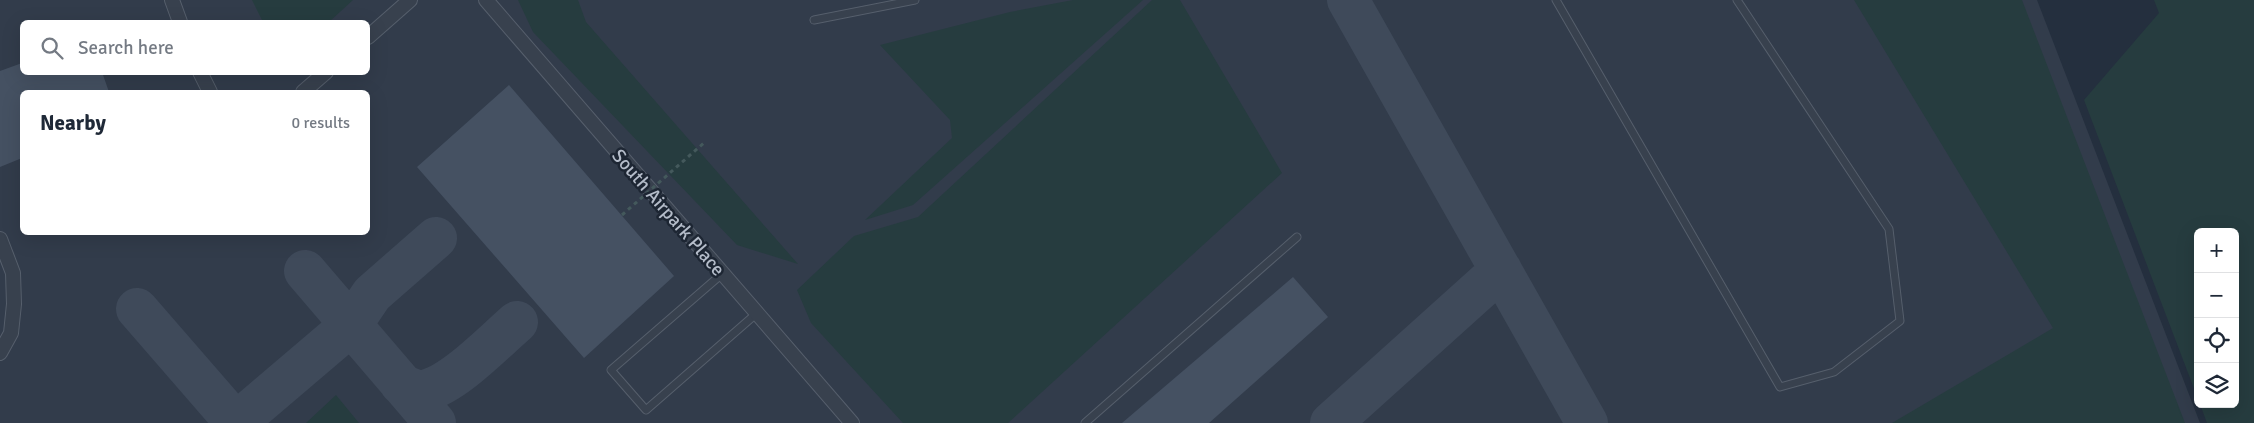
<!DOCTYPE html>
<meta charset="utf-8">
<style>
body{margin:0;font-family:Signika,sans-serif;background:#f6f6f7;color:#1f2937}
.controls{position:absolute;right:15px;bottom:15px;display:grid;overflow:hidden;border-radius:8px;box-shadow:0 5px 20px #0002}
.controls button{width:45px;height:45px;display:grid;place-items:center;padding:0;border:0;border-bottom:1px solid #e0e1e3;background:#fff;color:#1f2937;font:25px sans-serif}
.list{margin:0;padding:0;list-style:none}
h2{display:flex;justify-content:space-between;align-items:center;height:65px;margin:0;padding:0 20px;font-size:21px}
h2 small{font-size:16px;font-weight:400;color:#747a83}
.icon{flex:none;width:28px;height:28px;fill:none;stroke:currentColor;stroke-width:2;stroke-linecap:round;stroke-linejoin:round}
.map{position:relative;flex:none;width:2254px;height:423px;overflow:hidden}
.search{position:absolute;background:#fff;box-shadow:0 5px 20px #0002;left:20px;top:20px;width:350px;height:55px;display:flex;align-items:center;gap:12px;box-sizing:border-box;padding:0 18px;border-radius:8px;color:#747a83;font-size:19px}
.panel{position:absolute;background:#fff;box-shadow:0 5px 20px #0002;left:20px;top:90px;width:350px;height:145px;border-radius:8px}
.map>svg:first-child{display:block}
</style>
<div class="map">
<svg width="2254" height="423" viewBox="0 0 2254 423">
<rect width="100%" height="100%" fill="#242f3e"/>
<!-- airport -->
<path fill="#323c4b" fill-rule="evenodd" d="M0,0H2037L2200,423H0ZM22,22H368V72H22ZM22,92H368V232H22Z"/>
<!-- green -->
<path fill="#263c3f" d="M252,0H353L329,22H263Z
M518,0H578L586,22L798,264L737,245L533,32Z
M1073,0H1143L913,205L865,220L952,138L950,120L880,45L1010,12Z
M1152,0H1180L1282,173L1008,423H903L811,323L797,290L854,236L918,217Z
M1854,0H2022L2185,423H1892L2053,328Z
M2154,0H2254V423H2207L2200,404H2235V232H2198V399L2084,100L2159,13Z
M336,395L359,423H306Z"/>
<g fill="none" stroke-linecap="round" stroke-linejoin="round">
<!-- taxiway -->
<path stroke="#3f4a5a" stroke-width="42" d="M1348,0L1587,423
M305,271L435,423
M137,309L236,423L351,325L372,294L436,238
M401,384C409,388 418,393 427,390C455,383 495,341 517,322
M1331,423L1501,270"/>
</g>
<!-- building -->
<path fill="#455162" d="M22,63V72H102L109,92H22V158L0,167V71Z
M509,85L674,276L584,358L417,167Z
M1293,277L1328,317L1209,423H1122Z"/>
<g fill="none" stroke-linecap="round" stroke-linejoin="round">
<defs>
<path id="service" d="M1556,0L1780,387L1834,372L1900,321L1889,229L1737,0
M814,20L915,0
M723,273L611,370L646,410L757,313
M1085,423L1297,237"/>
<path id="minor" d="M172,0L180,22
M486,0L852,423
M368,37L410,0
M200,72L210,92
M303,92L326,72
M0,239L13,273L14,304L11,333L0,353"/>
</defs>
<!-- service casing -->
<use href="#service" stroke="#565f6c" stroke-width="9"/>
<!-- minor casing -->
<use href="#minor" stroke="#565f6c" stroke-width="16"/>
<!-- service -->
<use href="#service" stroke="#38414e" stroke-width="7"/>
<!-- minor -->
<use href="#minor" stroke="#38414e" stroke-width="14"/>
<!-- path-bridge -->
<path stroke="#44595c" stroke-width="3" stroke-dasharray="4 4" stroke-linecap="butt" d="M622,215L705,142"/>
</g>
<g text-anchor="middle" stroke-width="5" stroke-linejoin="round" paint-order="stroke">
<!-- street labels -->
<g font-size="19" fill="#b4bcc9" stroke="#1d2633">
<text transform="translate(669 212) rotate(49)" y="7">South Airpark Place</text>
</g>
</g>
</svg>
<div class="controls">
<button>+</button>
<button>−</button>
<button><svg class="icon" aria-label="locate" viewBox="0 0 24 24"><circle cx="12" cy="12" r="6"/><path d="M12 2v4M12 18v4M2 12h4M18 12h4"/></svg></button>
<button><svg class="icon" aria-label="layers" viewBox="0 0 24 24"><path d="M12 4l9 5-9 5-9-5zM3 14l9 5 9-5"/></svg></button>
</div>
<div class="search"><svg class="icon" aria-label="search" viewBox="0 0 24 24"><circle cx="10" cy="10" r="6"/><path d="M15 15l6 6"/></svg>Search here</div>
<section class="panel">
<h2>Nearby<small>0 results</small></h2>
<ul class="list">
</ul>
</section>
</div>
